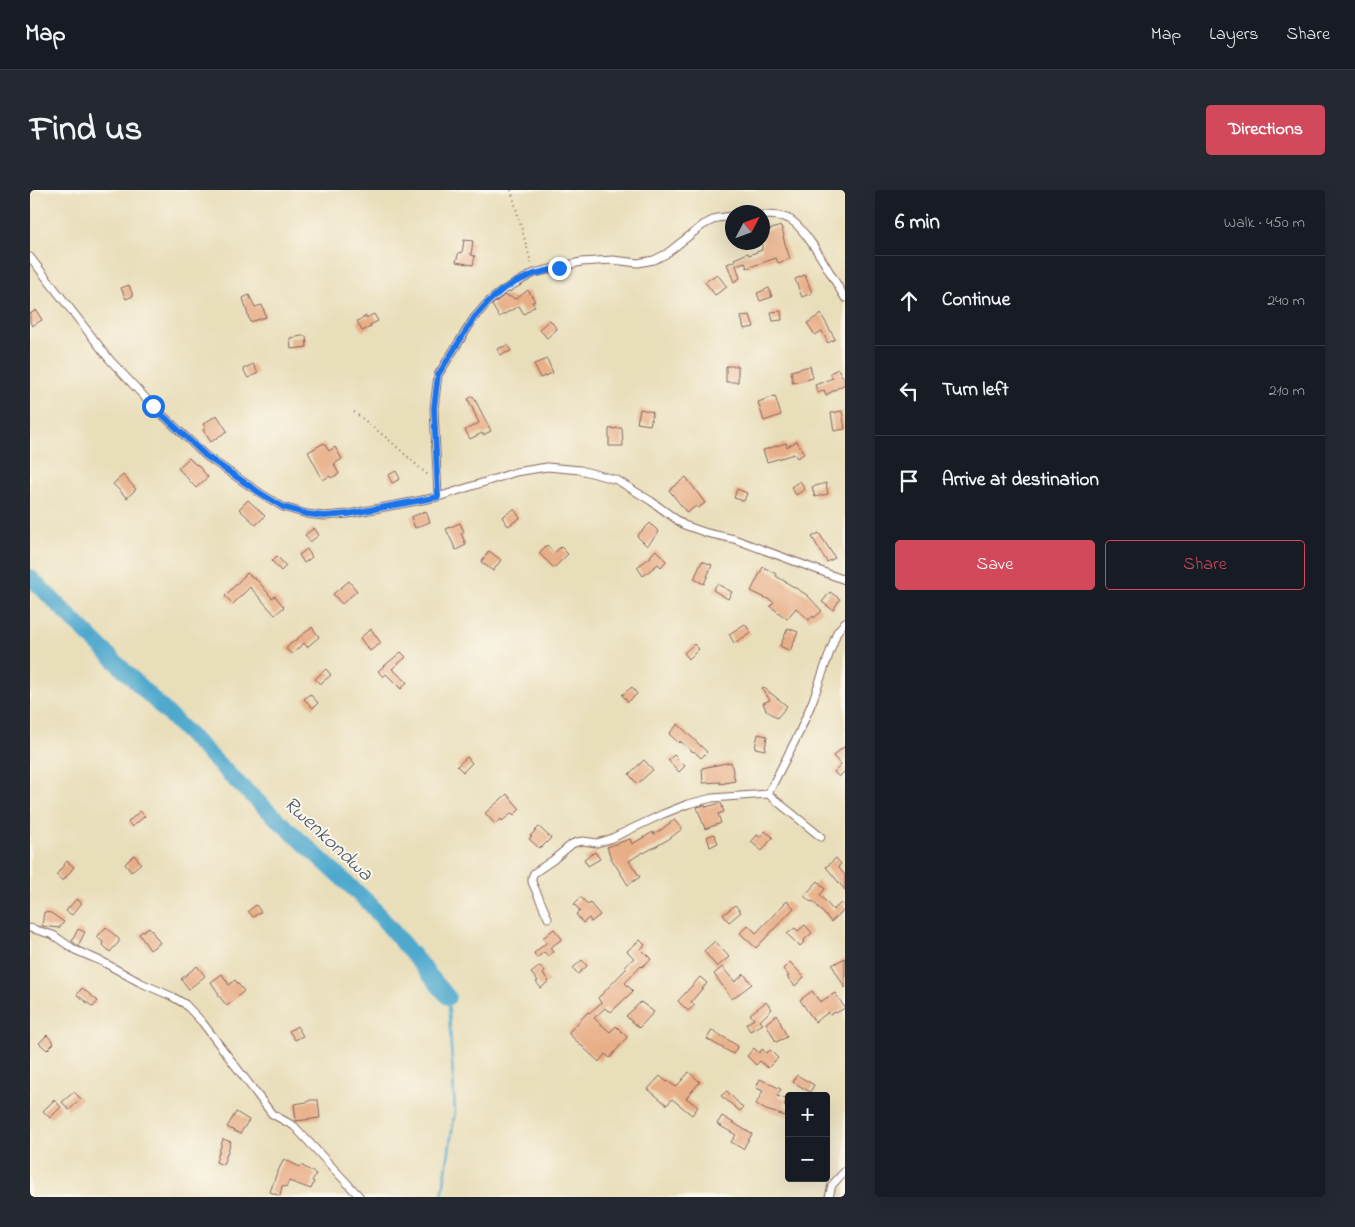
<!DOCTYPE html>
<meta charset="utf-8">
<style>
body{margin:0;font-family:"Indie Flower",sans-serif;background:#242831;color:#f1f3f6}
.controls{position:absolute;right:15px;bottom:15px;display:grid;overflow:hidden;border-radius:5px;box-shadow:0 5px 20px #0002}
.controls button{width:45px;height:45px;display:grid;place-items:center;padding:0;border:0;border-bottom:1px solid #363941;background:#171b24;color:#f1f3f6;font:25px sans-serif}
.compass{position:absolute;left:695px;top:15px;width:45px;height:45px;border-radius:50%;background:#171b24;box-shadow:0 5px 20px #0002;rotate:49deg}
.stop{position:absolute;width:15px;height:15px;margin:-11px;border:4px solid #1a73e8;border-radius:50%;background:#fff}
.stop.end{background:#1a73e8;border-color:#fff;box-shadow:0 1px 5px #0008}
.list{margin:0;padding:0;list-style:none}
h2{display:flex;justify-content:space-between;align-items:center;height:65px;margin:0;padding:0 20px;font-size:21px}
h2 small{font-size:16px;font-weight:400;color:#9ea1a6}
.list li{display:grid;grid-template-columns:32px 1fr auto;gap:15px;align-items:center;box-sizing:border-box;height:90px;padding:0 20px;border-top:1px solid #363941}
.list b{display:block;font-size:19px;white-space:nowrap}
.list em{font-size:16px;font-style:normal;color:#9ea1a6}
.actions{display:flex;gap:10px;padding:15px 20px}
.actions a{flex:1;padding:11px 0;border:1px solid #d1495b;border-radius:5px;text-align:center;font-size:18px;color:#d1495b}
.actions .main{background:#d1495b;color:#fff}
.icon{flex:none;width:28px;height:28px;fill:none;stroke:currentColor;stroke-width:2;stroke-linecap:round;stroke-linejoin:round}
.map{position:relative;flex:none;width:815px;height:1007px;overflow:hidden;border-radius:5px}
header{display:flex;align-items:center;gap:30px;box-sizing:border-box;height:70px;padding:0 25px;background:#171b24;border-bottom:1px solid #363941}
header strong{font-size:24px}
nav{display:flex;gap:28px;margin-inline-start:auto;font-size:18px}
.intro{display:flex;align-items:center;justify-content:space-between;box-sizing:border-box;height:120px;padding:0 30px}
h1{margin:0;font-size:35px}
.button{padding:12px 22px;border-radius:5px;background:#d1495b;color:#fff;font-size:18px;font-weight:700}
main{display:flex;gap:30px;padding:0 30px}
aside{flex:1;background:#171b24;border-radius:5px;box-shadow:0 5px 20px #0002}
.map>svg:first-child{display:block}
</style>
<header>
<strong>Map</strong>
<nav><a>Map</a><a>Layers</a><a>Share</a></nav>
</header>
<div class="intro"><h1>Find us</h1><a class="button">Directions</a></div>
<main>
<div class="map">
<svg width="815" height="1007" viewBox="0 0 815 1007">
<rect width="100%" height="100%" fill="#fbf7ec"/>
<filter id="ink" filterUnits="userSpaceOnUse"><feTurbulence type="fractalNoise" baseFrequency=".02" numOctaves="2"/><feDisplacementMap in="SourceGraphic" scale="10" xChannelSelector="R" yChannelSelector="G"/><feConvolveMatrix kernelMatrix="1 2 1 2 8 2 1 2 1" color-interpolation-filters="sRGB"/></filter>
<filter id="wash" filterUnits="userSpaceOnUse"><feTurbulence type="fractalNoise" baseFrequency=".0096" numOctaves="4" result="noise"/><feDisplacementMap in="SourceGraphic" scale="20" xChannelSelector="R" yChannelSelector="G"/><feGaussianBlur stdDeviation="1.12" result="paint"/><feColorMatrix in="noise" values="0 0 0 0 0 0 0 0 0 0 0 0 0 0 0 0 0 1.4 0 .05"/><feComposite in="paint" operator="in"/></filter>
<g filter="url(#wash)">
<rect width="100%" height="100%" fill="#e9deba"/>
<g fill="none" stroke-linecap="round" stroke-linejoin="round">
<!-- stream -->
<path stroke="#50a9cd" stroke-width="2.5" d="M412,1007L425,921L418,807"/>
<!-- river -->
<path stroke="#50a9cd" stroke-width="16" d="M0,387L211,596L340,714L418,807"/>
</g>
<g id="blocks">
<!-- building -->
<path fill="#e8ae87" d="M751,36L754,46L753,47L760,69L748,73L746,68L717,78L715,72L706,75L710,88L704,92L697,74L705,71L704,69L718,63L719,65L732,60V42Z
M434,50L443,51L441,65L445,66L443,75L426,72L429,62L432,63Z
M687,84L697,97L685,105L675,92Z
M775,85L782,103L772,107L765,89Z
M99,95L103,106L96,109L91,98Z
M739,98L742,107L730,111L727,103Z
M498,100L505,111L502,112L505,116L494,124L489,116L469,127L462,115L475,105L486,109Z
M219,105L225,117L232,115L236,127L220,132L213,108Z
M6,120L12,130L2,136L0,132V124Z
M751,121L752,130L743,131L741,122Z
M344,124L348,131L340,135L341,137L332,141L327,131L336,126V128Z
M791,124L805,149L798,153L792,141L785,145L777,133Z
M720,125L724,137L714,139L711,126Z
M520,130L527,139L517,148L509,139Z
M272,146H276L277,157L261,159L260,148Z
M478,155L481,161L470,165L467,159Z
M517,169L523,183L510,188L504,174Z
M223,174L228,183L218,188L213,179Z
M696,176H708V192H696Z
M780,176L783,188L763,193L761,181Z
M808,179L815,191V194L796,205L794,200L788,203L785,195L803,188L800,183Z
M443,206L461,241L453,245L452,243L440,249L435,240L449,233L438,209Z
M745,206L751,225L734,231L728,212Z
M610,219L623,222L620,235L607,233Z
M812,221L815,239L804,241L801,223Z
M187,225L197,241L181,252L173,240L176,238L173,234Z
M592,238L593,256H579V239Z
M767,251L774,264L767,268L764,264L737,272L733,260L756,253L757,257Z
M294,253L299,261L305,257L312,269L304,274L309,284L301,288L300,286L293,290L278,262Z
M159,268L166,275L167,274L178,287L166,298L148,278Z
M366,281L370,289L362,293L358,285Z
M93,285L106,299L97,308L83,294Z
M656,287L675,313L668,318L666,316L657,323L639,300Z
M770,291L775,299L766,305L761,297Z
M796,293L798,304L785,307L782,297Z
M707,299L717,303L714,311L704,308Z
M218,310L235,326L226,335L209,319Z
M484,319L490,328L478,336L472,327Z
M396,321L400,332L385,338L381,327Z
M430,333L434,342L431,343L436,355L426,360L416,339Z
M620,333L629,342L617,356L607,346Z
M284,338L289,345L280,352L275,345Z
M789,343L805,368L797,372L782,347Z
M517,355L524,363L531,357L538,364L524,378L509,363Z
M277,359L282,367L274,373L269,365Z
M626,360L636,371L631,377L628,374L613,386L607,377L621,367L620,366Z
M459,361L471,370L463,381L451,372Z
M247,366L256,376L251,381L242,371Z
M672,371L682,375L674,394L664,389Z
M733,377L746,384V386L777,405L792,421L784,428L783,426L779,430L766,418L757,429L740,416L744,412L721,401Z
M217,383L229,392L242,408L245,406L254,417L245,425L220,397L203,414L195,406Z
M319,391L327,401L312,414L303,404Z
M687,394L702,402L698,409L683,400Z
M800,402L810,409L803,420L792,412Z
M715,434L721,443L704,453L699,444Z
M282,437L289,447L277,457L274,453L262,464L256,459L261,453H262Z
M758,438L768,442L760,461L750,456Z
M341,439L351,453L340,461L330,448Z
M664,454L669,459L659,469L654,463Z
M371,462L376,467L362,479L377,492L371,499L356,484L353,487L348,481Z
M296,479L301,485L290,494L285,489Z
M602,497L607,504L598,512L592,505Z
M733,497L757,516L747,528L736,520L733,513L740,510L732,499Z
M280,504L288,513L283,518L274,509Z
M648,534L677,562L671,568L664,561L663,562L650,551L649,553L639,544Z
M728,544L737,546L735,560L725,558Z
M815,556V581L809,587L804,582L811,575L803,566Z
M644,565L655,576L649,582L638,570Z
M437,567L442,573L433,582L427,576Z
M614,570L623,580L607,594L599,584Z
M701,572L705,591L690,594V592L673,593L672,578Z
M477,604L490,619L484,625L482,623L472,631L471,629L465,634L455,623Z
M691,613L694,622L688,624L691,633L675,639L667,617L675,615L676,617Z
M110,621L115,626L102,637L98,632Z
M644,630L652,639L639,649L614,663L613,662L599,671L610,687L598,695L581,668L577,657L600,649L602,654L623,642L624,645Z
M509,637L521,648L512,657L511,656L509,658L499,649L502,647L500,646Z
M735,641L743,647L732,661L721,652L727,645L730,647Z
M684,644L688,653L680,657L677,647Z
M565,662L570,669L558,676L554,669Z
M104,665L111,673L101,682L95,674Z
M806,668L811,674L808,677L815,685V700L796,677Z
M37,671L44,677L33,691L26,685Z
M788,691L795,699L790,705L803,720L811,713L815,716V719L801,732L783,711L781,712L774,706Z
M551,707L558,715L560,713L570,725L561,732L559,728L553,733L546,724L550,721L544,714Z
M46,709L52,713L42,725L36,721Z
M757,711L764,718L726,758L710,743L718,735L726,743Z
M226,715L231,722L223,727L218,721Z
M705,715L711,722L699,732L693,725Z
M14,722L21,723L34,732L29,738L12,736Z
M775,735L782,743L774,750L775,751L770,756L757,744L765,738L768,741Z
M76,737L89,749V752L80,762L72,754L73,752L67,747Z
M119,737L130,753L120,760L109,744Z
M48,739L55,742L48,756L42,751Z
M524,739L532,749L520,758L523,762L518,766L514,762L507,768L504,763L517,752L513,748Z
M610,750L615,755L611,759L621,769L612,777L611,776L595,793L603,801L581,822L579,820L578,821L575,818L564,828L580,842L586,836L597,847L580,868L575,864L569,872L538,843L558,822L559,823L571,813L568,808L597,778L595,776L604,768L597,761Z
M685,751L699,767L687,777L674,761Z
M815,768V798L802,775Z
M552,770L557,776L548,784L543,778Z
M760,772L774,787L765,796L757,787L759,786L753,779Z
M167,776L175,786L159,799L151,789Z
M510,776L515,782L513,784L519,791L511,798L506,792L508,791L501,783Z
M692,777L705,792L714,784L722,794L702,809L684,784Z
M192,784L199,795L205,790L214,801L197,816L188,805L189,804L181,792Z
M670,787L677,793L661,812L665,815L658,821L648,811Z
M52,798L68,811L63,817L47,805Z
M782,801L790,812L805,803L815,818L806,823L805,822L800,825L799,822L785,832L770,810Z
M611,812L624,822L609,838L596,826Z
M736,812L742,819L730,831L733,834L720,841L716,834L724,829L720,824Z
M747,825L757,847L746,852L736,833Z
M267,836L273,846L265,850L259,841Z
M682,840L708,856L703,864L677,849Z
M17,845L24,853L17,860L9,853Z
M724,858L729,863L732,859L736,863L740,860L748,868L738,878L730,871L726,875L717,866Z
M659,882L670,892L656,908L668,917L662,925L642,909L637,915L618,899L630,886L637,892L638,891L646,897Z
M767,885L784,895L780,902L763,892Z
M730,889L751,899L747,906L756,909L754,916L759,918V927L736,920L726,914L733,901L726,898Z
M697,901L713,918L710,921L691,906Z
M44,902L51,909L39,920L32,912Z
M24,910L31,917L20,928L13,921Z
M280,910H288L290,928L266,931L264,914L277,912Z
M206,922L219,930L210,944L197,937Z
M692,926L722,944L713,959L701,952L706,945L687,934Z
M193,949L201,952L193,975L186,972Z
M254,969L270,977L271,975L286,984L282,991L284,992L281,999L259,991L256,997L252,996L250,1006L240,1002L246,985Z"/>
</g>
</g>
<g filter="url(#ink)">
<use href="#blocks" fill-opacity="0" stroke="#82625d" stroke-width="1"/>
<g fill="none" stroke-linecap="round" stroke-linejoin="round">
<defs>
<path id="minor" d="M732,25C740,25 752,25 759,29C777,38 803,89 815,108
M0,67L80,170L123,216L176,266L230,303L253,317L277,324L294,326L318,324L408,307L486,282L517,277L550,280L587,290L621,311L654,335L677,343L704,349L815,390
M408,307L404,218L408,185L444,128L458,112L472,101L504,83L551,72L583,70L608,73L624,70L636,64L673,35L687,28L702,26
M738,604L769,543L783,510L807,442L815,432
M518,728L502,692V687L504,683L523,670L542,654L547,652L553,651L567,653L580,649L633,624L658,614L682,608L738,604L791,647
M0,738L23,745L45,760L73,772L109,792L141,806L155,814L172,832L242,924L264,936L330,1007
M799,1007L802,995L815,981"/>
</defs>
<!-- minor casing -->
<use href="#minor" stroke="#82625d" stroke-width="9"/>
<!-- path -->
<path stroke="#82625d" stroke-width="2" stroke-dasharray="1 4" stroke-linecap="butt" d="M481,0L502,76
M324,222L358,249L400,287"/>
<!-- minor -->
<use href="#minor" stroke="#fff" stroke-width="7"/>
</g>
</g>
<g fill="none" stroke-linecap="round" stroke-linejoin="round" filter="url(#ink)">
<!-- route -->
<path stroke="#1a73e8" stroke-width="6" d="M123,216L176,266L230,303L253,317L277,324L294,326L318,324L408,307L404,218L408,185L444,128L458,112L472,100L486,92L504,84L529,78"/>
</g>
<g text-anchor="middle" stroke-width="4" stroke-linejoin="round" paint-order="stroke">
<!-- water labels -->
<g font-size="21" font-style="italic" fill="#4c566c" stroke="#fbf7ec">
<text transform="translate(299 648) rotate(43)" y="7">Rwenkondwa</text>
</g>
</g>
</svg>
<div class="controls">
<button>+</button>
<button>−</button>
</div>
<svg class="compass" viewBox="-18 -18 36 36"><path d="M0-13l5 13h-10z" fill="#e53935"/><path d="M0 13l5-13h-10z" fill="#9ea1a6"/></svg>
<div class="stop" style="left:123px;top:216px"></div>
<div class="stop end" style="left:529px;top:78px"></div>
</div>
<aside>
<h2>6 min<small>Walk · 450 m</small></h2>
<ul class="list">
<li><svg class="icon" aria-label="ahead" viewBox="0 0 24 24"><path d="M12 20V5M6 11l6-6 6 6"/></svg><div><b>Continue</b></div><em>240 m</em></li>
<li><svg class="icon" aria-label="left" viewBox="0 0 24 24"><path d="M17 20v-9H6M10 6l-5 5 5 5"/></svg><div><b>Turn left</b></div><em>210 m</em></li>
<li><svg class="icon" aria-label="arrive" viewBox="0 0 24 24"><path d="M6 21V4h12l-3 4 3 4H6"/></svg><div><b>Arrive at destination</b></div></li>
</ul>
<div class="actions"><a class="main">Save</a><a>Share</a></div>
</aside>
</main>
